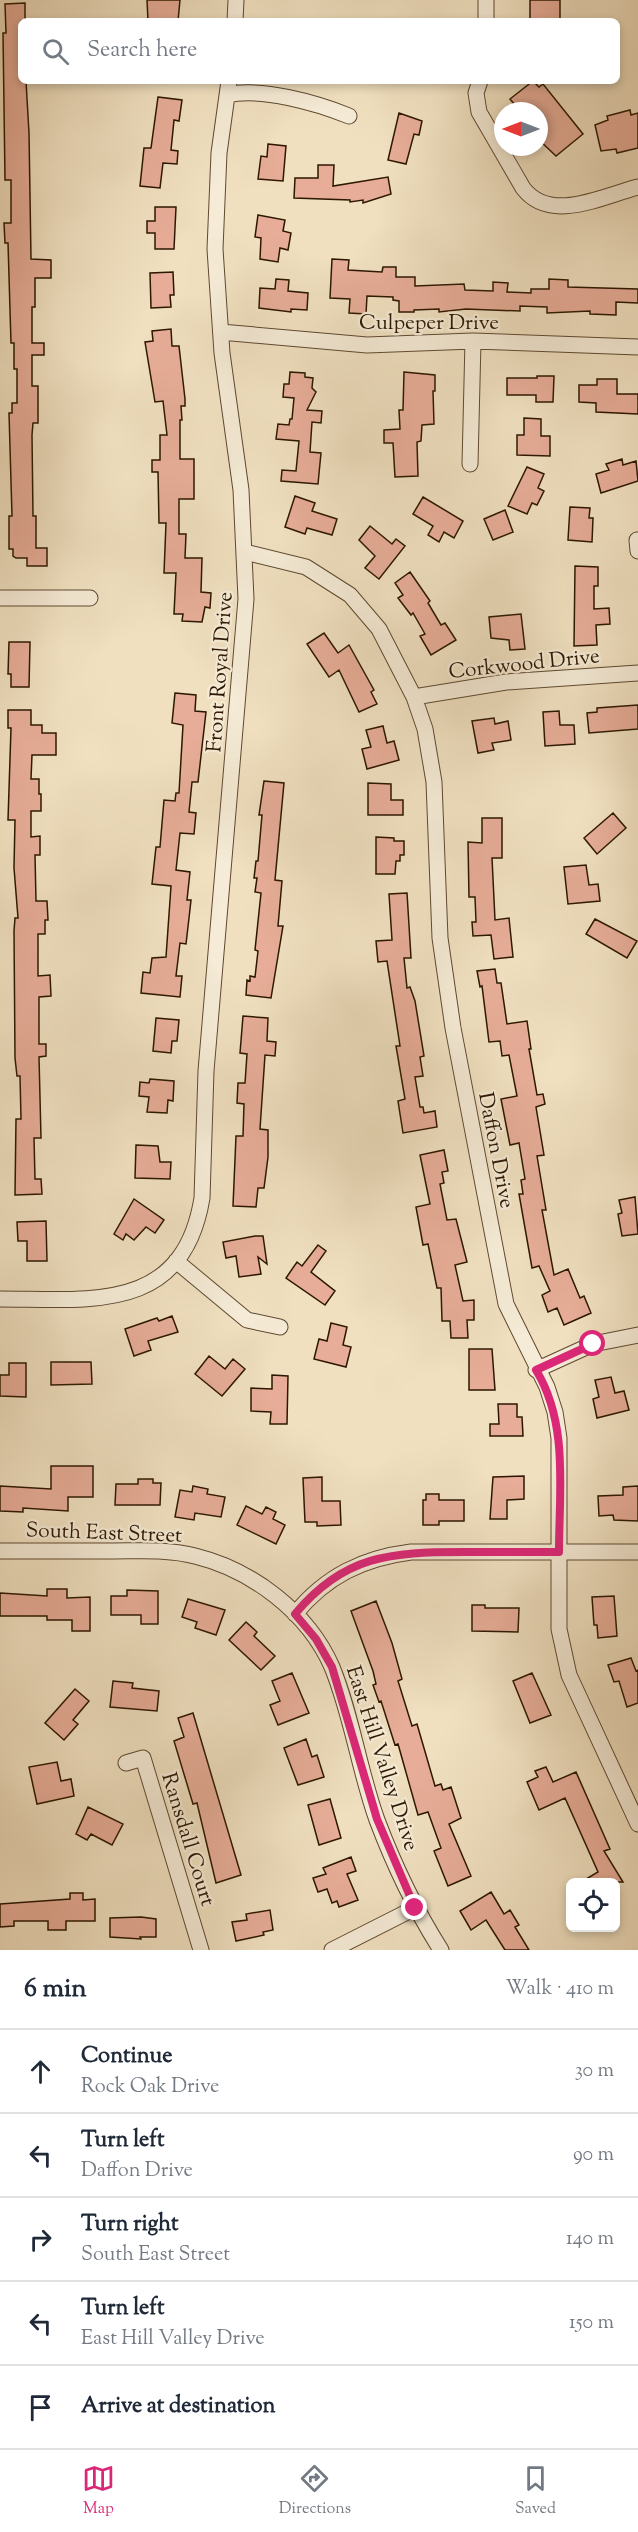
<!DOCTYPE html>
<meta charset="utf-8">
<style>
body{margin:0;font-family:"Sorts Mill Goudy",serif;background:#f2f2f3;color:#1f2937}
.controls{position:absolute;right:18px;bottom:18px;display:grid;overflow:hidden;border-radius:9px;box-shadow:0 3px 9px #0003}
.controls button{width:54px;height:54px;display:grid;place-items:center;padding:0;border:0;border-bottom:2px solid #e0e1e3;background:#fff;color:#1f2937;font:30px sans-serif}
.compass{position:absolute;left:494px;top:102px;width:54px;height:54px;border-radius:50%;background:#fff;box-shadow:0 3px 9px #0003;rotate:270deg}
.stop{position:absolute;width:18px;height:18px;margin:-14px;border:4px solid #db2777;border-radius:50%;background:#fff}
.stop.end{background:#db2777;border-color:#fff;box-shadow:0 2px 6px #0008}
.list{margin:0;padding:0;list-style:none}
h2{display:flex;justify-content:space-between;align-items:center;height:78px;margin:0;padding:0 24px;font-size:26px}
h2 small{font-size:20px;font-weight:400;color:#747a83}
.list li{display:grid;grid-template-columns:39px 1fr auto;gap:18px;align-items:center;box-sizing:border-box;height:84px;padding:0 24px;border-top:2px solid #e0e1e3}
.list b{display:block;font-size:22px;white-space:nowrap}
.list p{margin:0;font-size:20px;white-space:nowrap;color:#747a83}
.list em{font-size:20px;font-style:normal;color:#747a83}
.icon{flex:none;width:33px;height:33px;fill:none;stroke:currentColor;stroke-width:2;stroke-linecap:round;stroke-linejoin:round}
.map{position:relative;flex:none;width:638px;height:1950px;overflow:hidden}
.search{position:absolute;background:#fff;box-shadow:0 3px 9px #0003;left:18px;right:18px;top:18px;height:66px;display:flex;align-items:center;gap:15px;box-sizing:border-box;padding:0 21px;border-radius:9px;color:#747a83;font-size:22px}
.sheet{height:498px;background:#fff}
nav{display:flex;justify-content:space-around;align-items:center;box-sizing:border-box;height:84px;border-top:2px solid #e0e1e3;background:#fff;font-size:16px;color:#747a83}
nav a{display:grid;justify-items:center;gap:3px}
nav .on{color:#db2777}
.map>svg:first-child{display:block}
</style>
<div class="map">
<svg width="638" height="1950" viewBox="0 0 638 1950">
<rect width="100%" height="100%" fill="#f0e0c0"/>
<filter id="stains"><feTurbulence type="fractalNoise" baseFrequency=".00333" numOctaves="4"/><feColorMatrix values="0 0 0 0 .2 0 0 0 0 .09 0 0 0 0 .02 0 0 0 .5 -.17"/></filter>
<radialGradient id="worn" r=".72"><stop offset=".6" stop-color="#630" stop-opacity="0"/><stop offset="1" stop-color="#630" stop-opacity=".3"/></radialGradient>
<!-- building -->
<path fill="#e7ad98" stroke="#2d1700" stroke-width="1.5" d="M147,0H180L178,21H148Z
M530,0H560V21H530Z
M25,3V21H21V81H26L29,133L31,259L51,260V278H35V307H32V343H44V355H32V386H38V423H33L32,435L33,516H36V548H47V566H27V558H16L13,556V549H9V516H12L9,413H12V403H17V369H14V343H11L8,243H5L4,223H11V180H5L3,33H6L5,4Z
M533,81L539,87L543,84L583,134L556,156L539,140V111H520L510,99Z
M158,97L182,100L179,121L174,120L171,150L178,151L177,164L163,163L160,188L140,186L144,148H151Z
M630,110L631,115L638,113V148L617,153L616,149L601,151L595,125L608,120L607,116Z
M399,113L422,121L419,135L414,134L406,164L388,160Z
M268,144L286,146L283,181L258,179L261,156L267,157Z
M318,165H334L333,186L388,177L391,194L363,203V200L350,202V200L294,198L295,178H318Z
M155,207H176L174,249H155V233H147V221H155Z
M258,215L285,220L283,231L291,233L288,250L280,248L278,262L260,259L261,238L255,237Z
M332,259L349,260L348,270L382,272L383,267H396V277H415V286L464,284L465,290L493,291V282L508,283L507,292L531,293V289H549V279L568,280V287L638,289V303L616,302V315L590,314V311L547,313V307L520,306V311L466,309L439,312V309L414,310V312H399V301L393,300V297L367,296L366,314L349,313L350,299L330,298Z
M173,272L174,295H170L171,307L151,308L150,273Z
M276,279L289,280L288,291L308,293L307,310L291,309V312L259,308L260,288L275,289Z
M171,329L172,346H179L185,399V406H181L182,420H180V459H194V499H179V534H186L185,558H202L201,592L211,593L210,608L205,607L202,622L182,621L183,614H174L176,573H164L166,523H159L158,472H152V460H160V435H167L163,401L155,402L145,342L153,341L152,331Z
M290,372L305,373V377L313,378L312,388L316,392L307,410L322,411L321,423L312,422L310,452L321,453L318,484L281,481L282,470L296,471L299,441L276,439L278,424L289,425L290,419H292L294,398L283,397L284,384H289Z
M404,372L435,375V391H433L434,424L422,425L421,441L417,442L418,476L395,477L393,443H384V430L400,429L399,410H403Z
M537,376H554L553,402H536V395H507V378H537Z
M597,379H617V394H638V414L596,412V403L579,402V385H597Z
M524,418L541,419V436H550V456L517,455V435H524Z
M622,459L623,465L636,461L638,481L601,493L596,474L609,470L606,464Z
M527,467L544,474L538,488L544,491L537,505L532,503L527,514L508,506Z
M295,496L315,503L312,511L337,519L332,535L307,528L305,534L285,527Z
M423,497L463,521L454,538L444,532L439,542L428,535L433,526L413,514Z
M570,507L590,508L589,518H593L592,542L568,540Z
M505,510L513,532L493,540L484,519Z
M370,526L392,544L396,539L405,546L379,579L365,568L375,556L359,540Z
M575,566L598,567V586H594V609L609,608L610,624L596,625L597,645L574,646Z
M410,572L430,601L428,603L441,625L445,623L456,640L431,655L420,636L425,634L413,613L411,615L398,598L403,595L395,583Z
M521,614L525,649L510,650L509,640L491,638L489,617Z
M324,633L338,653L349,645L374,690L371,692L377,704L359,712L339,670L329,677L307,644Z
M9,642H30L29,687H11V674H8Z
M175,693L196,695L195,711L206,712L198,782H192L189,812L196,813L194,834L180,833L176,870L190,872L187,900H191L189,918L186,944L180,943L176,976H182L180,997L141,993L143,972L150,973L152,958L166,957L171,886L152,884L156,847H160L164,800L175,801L176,793H179L183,725L172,723Z
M638,705V729L589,733L587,713L597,712V708Z
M8,710H31V725H42V733H56V755H32L31,779H39V794H41V811H31V837L40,836V855H35L36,901H47L48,920H45V934H38V976L50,975L51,996L39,997V1044H46V1056L39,1057L41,1138H34L35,1179H41L42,1194L15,1195L16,1119H21L20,1076H17L15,1058L14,931L15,918H18L14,868L15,820H8L11,728H8Z
M559,711L560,725H574L575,744L545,746L543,712Z
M494,718L495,724L508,721L511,740L492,743L494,750L478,753L472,721Z
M383,726L387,743L394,741L399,760L367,769L362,749L371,747L366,730Z
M264,781L284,783L275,880L282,881L278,926H283L271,998L246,995L247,980L250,981V976L255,977L258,951L255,950L261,893L255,892L257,878H254L256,861H258L262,815H259Z
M368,783L391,784V800H403V815H368Z
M613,813L626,828L597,854L584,838Z
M482,818H502V858H492L495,920L509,918L513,957L494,959L491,935L473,936L472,922H476L475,897H469L468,842L482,843Z
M376,837L394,838V841H404V855H400V861H396L395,874H376Z
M586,865L589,885L598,884L600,901L568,904L564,867Z
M407,893L411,958H404L407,988L410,987L415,1001L424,1056L420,1057L423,1076L415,1077L420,1107H423L424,1113L435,1111L437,1127L403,1133L398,1101L405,1099L396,1046H400L387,961L378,962L376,941L392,940L389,894Z
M595,919L637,941L627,958L586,934Z
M495,969L497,983H501L507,1024L527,1021L531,1049H529L537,1095L543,1094L545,1104L536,1107L544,1155L537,1156L546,1210H542L554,1275L568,1269L580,1298L584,1296L591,1313L564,1325L557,1308L548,1312L542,1295L550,1291L539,1266L532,1268L519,1194H523L521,1180L525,1179L519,1143L510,1145L501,1099L517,1096L509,1055L502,1056L500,1041L489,1042L482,986L480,987L477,971Z
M243,1016L268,1018L267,1041L276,1042L275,1056L265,1055L260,1129L268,1130V1157L264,1188H258L256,1207L233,1206L236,1136H243L244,1104L237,1103L238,1083H245L247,1054L240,1053Z
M156,1018L179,1020L177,1041H172L171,1053L153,1051Z
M150,1079L174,1081L173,1101L168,1100L167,1113L147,1112L149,1097L139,1096L140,1082L149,1083Z
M136,1145L158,1146L160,1162H171L170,1179L135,1178Z
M444,1150L448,1171L442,1172L444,1183L440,1184L447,1220L456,1219L467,1262L455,1265L463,1301L474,1300V1320H467L468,1338H451L450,1321H442L441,1288H437L428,1244L423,1245L416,1207L430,1204L420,1155Z
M635,1197L638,1234L622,1236L618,1214L622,1213L619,1200Z
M134,1199L164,1220L155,1233L146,1227L134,1240L126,1234L123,1240L114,1234Z
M46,1221L47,1261H27V1241H18L17,1222Z
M255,1236H263L267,1264L258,1257L261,1274L239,1277L236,1256L226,1258L223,1242Z
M318,1245L326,1251L311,1272L335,1291L325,1305L286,1278L297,1262L302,1266Z
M172,1316L178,1332L148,1341L151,1350L134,1356L125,1329L157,1318L159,1321Z
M331,1323L347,1327L343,1345L351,1347L346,1367L314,1359L319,1339L327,1341Z
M469,1349H492L495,1390H469Z
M209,1356L225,1369L233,1359L245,1369L222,1396L195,1374Z
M51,1362H91L92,1384L51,1385Z
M9,1363H26V1397L0,1396V1375H9Z
M272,1375L288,1376L287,1424H270L271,1412L251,1411V1388L272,1389Z
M611,1377L615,1393L624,1391L629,1410L597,1418L593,1399L599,1397L595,1380Z
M498,1404H517V1417H522L523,1436H490V1424H499Z
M51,1466H93V1497H68V1511L23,1508V1512L0,1511V1486L51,1489Z
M524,1476V1499L507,1500V1519H490L493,1477Z
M322,1477V1501H340L341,1525L317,1526V1522H305L303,1478Z
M138,1479H153V1483H161L160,1505H115L116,1484H138Z
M193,1486L208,1489L207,1494L225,1497L221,1517L195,1513L194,1520L175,1517L180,1490L192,1492Z
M638,1486V1521L614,1520L613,1515L599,1516L598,1496L623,1495V1487Z
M426,1494H439V1500H464V1521H439V1525H423V1500H426Z
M246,1506L262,1514L266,1507L276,1512L273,1519L285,1525L276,1544L237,1525Z
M47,1589H67V1598L90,1597V1631H72V1620H47V1616H0V1593L47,1596Z
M127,1590L158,1591V1624H141V1615H111V1596H127Z
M614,1596L617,1636L598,1638L597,1625H594L592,1597Z
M188,1599L225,1610L216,1635L195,1628L197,1622L182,1617Z
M376,1601L392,1643L402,1679L398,1681L412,1726L417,1724L435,1786L441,1784L443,1790L451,1787L461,1818L449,1824L471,1876L448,1886L434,1851L441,1848L428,1812L418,1815L398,1744L395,1745L381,1701L379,1702L373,1685L376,1684L373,1671L351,1611Z
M472,1605H485V1608H519L518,1632L472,1631Z
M246,1622L257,1632L254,1636L275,1656L261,1670L229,1640Z
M631,1658L636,1671L638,1670V1703L627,1707L619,1681L614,1682L608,1665Z
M292,1673L309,1713L278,1725L270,1705L280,1701L272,1681Z
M532,1673L551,1715L530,1723L513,1681Z
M113,1681L133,1683L132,1688L159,1691L157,1711L110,1707Z
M75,1689L89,1701L73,1720L78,1724L64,1740L45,1723Z
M193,1713L241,1875L216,1883L197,1803L193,1804L174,1741L184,1737L178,1718Z
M306,1739L312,1757L317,1755L324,1777L298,1785L284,1748Z
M57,1762L61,1781L71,1779L74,1796L37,1804L29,1767Z
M546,1767L553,1782L576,1772L610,1849L604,1851L623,1882H581L598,1872L565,1798L539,1810L527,1782L538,1777L535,1771Z
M330,1799L341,1838L319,1845L308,1805Z
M88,1807L123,1824L112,1845L91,1834L87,1840L76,1834Z
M351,1857L356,1871L347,1874L358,1900L339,1907L337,1901L332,1903L327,1889L318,1892L313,1878L326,1874L323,1868Z
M491,1892L504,1914L510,1910L519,1925L515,1927L529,1950H505L486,1920L471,1930L460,1911Z
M70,1893H83V1900L95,1899V1921H66V1930H48V1921H14V1926L0,1927V1904L70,1899Z
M270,1910L273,1930L263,1932L264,1935L236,1941L232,1922L247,1920L246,1914Z
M141,1917L156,1919V1937H140L141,1939L110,1937V1918Z"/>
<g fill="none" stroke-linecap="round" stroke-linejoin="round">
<defs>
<path id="street" d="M486,0V21
M235,21L236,0
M480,81L476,93L479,112L523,188C550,224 603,196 638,187
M227,95C261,87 317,103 349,116
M221,332L367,345L473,341L638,347
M470,464L473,341
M637,540L638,551
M245,552L306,567L350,595L379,629L414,697L425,729L434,782L440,938L453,1028L506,1304L547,1387L555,1412L559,1438V1629L569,1675L638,1824
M0,598H90
M414,697L506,682L638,673
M176,1261L247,1320L280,1327
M0,1299C90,1299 183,1314 202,1198L206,1071L246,599L241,490L222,353L215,249L219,153L229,81
M536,1370L593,1344L638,1335
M0,1551C38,1551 76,1551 114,1551C140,1551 169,1549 195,1556C252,1570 308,1612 332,1667C352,1716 359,1770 377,1820C394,1865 415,1909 441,1950
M295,1614C326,1576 363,1558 411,1552H638
M126,1763L143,1758L201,1950
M332,1950L415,1908"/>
</defs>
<!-- street casing -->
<use href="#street" stroke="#5e4930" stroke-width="17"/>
<!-- street -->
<use href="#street" stroke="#f5ebd6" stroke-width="15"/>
</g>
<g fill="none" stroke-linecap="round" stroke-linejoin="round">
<!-- route -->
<path stroke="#db2777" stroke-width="8" d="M415,1908L377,1819L332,1667L316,1639L295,1614C344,1555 391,1552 463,1552C495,1552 527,1552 559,1552C559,1491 569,1424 536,1370L593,1344"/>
</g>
<g text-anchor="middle" stroke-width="4.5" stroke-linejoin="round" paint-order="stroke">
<!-- street labels -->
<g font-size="21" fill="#2d1700" stroke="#f5ebd6">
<text x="429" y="329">Culpeper Drive</text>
<text transform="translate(524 663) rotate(-6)" y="7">Corkwood Drive</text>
<text transform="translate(219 672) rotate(-86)" y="7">Front Royal Drive</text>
<text transform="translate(497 1150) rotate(79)" y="7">Daffon Drive</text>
<text transform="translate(104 1532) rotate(2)" y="7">South East Street</text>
<text transform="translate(383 1758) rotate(72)" y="7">East Hill Valley Drive</text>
<text transform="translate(189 1839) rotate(73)" y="7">Ransdall Court</text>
</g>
</g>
<rect width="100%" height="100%" filter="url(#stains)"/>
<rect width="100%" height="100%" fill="url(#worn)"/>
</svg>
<div class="controls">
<button><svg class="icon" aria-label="locate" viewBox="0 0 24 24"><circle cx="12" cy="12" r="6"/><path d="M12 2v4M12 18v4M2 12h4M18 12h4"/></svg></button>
</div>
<svg class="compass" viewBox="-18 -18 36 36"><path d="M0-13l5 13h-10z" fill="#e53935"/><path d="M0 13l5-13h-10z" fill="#747a83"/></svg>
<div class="stop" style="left:593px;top:1344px"></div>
<div class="stop end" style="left:415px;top:1908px"></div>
<div class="search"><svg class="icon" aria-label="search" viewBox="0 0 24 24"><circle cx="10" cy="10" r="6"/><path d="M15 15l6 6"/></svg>Search here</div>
</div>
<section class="sheet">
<h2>6 min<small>Walk · 410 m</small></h2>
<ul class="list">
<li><svg class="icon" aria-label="ahead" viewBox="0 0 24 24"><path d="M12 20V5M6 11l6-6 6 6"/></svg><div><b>Continue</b><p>Rock Oak Drive</p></div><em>30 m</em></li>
<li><svg class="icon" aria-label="left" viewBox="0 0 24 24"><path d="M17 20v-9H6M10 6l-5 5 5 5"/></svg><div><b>Turn left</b><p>Daffon Drive</p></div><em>90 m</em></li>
<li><svg class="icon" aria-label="right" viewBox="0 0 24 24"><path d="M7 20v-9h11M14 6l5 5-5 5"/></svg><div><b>Turn right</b><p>South East Street</p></div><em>140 m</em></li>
<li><svg class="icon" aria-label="left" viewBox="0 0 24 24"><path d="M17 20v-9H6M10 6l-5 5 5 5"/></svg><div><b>Turn left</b><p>East Hill Valley Drive</p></div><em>150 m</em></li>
<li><svg class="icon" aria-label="arrive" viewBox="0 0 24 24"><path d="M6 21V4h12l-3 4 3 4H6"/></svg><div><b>Arrive at destination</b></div></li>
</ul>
</section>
<nav>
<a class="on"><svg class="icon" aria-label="map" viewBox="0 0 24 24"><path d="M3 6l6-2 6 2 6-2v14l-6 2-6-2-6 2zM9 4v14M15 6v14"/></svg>Map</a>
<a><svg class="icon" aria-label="directions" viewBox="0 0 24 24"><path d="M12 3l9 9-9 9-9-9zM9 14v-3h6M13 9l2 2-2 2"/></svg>Directions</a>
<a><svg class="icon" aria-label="saved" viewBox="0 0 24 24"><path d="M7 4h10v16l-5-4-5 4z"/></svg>Saved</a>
</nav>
